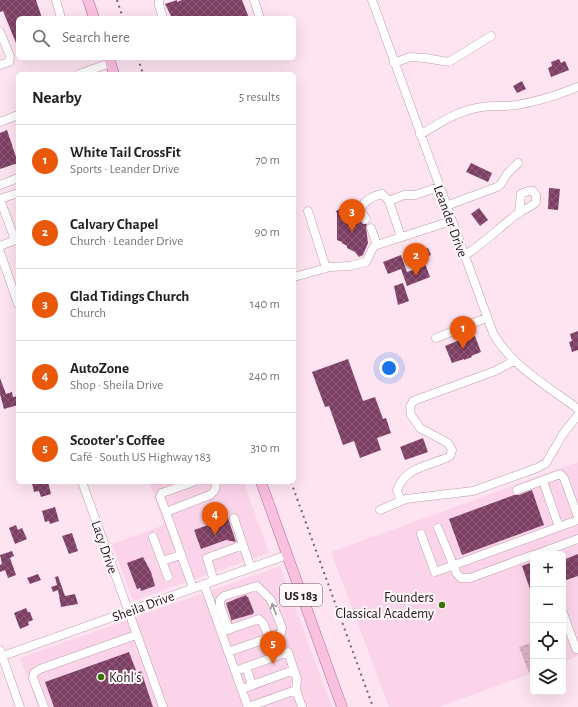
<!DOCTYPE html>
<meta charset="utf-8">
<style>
body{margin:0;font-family:"Alegreya Sans",sans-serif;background:#f2f2f2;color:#202124}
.controls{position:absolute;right:12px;bottom:12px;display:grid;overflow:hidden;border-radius:6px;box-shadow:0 4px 16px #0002}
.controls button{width:36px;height:36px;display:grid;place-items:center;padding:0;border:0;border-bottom:1px solid #e0e0e0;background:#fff;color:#202124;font:20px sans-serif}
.you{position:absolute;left:389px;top:368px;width:14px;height:14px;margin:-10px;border:3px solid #fff;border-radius:50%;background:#1a73e8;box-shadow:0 0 0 6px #1a73e833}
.badge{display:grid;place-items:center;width:26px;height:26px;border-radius:50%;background:#ea580c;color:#fff;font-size:13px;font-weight:700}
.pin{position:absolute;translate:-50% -33px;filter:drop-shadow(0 1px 2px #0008)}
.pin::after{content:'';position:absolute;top:21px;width:14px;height:12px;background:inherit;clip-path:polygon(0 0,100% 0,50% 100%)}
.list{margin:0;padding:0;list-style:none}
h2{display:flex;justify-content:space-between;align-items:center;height:52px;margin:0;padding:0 16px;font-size:17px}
h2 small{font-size:13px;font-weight:400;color:#757577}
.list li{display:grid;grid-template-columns:26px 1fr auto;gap:12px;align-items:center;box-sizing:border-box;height:72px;padding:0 16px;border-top:1px solid #e0e0e0}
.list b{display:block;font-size:15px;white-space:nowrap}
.list p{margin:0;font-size:13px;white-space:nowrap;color:#757577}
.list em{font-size:13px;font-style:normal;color:#757577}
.icon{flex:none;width:22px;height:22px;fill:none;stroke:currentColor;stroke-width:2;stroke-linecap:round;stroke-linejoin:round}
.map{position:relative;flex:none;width:578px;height:707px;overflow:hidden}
.search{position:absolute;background:#fff;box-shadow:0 4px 16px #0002;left:16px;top:16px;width:280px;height:44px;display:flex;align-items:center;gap:10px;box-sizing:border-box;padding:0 14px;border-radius:6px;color:#757577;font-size:15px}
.panel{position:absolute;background:#fff;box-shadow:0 4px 16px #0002;left:16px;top:72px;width:280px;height:412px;border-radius:6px}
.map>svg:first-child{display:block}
</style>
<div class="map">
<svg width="578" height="707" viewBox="0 0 578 707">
<defs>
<pattern id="park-dots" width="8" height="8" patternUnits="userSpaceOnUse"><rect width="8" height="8" fill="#deb2c9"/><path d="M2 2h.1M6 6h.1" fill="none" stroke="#be98ac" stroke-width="1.8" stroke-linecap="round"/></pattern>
<pattern id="building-cross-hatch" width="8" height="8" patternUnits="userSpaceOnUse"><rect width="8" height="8" fill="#7d3f63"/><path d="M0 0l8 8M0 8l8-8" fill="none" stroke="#8d5e79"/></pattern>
</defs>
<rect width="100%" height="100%" fill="#fee4f1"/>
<!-- built -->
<path fill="#fcd4e9" d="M578,462V656L563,662V554H533V673L439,707H389L331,552Z
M149,482H244L269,553L133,601L112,544L164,525Z
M280,566L332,707H38L20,658Z"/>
<!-- park -->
<path fill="url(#park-dots)" d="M533,642V671L529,673L519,647Z"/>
<!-- building -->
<path fill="url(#building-cross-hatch)" d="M0,0H36L42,18H18V48L3,11L0,12Z
M177,0V2L182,0H242L249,18H172L165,4Z
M559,59L561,63L565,61L569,70L551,77L548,68L552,66L551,62Z
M522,81L526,89L517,93L513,86Z
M7,130L18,163L0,169V133Z
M471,163L492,173L488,182L466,172Z
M549,188L560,189L558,210L548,209Z
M341,208L353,212L363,224H367L366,227L368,243L363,255L359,257L355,252L347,248V246L342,243V242L337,240V213L336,211Z
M479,208L488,220L480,226L471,214Z
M428,248L431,255L423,258L430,277L407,286L401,269L388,274L383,262L401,255L407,272L419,268L413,253Z
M403,283L409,301L398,305L394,286Z
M578,331V350L572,352L569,342L572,341L570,334Z
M472,335V337L475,336L481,352L471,356L472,357L464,360V359L452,363L445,346Z
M348,359L363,401L375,397L383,419L386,418L391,433L377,438L381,450L360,458L354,441L343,445L329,406L325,407L312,372Z
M0,378L6,394L12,392L13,397L18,396V405L4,409L0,394Z
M423,438L428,452L405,460L400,447Z
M36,482H48L51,494L41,497L39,491L34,492L32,483Z
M532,490L544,525L462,555L449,519L514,495H519Z
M55,507L59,521L50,524L49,521L45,522L42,511Z
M228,518L236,542L226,540L201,549L194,530Z
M16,525L18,530L22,528L27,539L15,544L9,528Z
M72,533L78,551L69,554L62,536Z
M12,551L14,556L10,558L16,575L8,578L5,570L0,572V565L2,564L0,555Z
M578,554V576L563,581V560Z
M143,557L151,572L155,586L141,591L140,588L137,589L127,563Z
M533,562V595H532L522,566Z
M38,574L41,580L30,584L27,578Z
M58,576L65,596L75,594L78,604L61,607L58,590L53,592L51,587L57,585L55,577Z
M246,595L247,597H248L254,612L253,614L232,620V622L226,603Z
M26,608L28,612H30L33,620L28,622L29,625L20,629L14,613Z
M129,652L137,673L141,671L153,707H54L45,682Z"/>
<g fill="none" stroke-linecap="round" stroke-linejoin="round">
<defs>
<path id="minor" d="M56,0L61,18
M159,0V5L163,18
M254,0L260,18
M372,0L493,333C512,367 548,386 578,409
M0,32L10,56L9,62L0,65
M394,63L410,57L425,58L449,62L491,36
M79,74L110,63
M0,122L18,115
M420,135C439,123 459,110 482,107C493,105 505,107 516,105C537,102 558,95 578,87
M0,185L18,178
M0,199L15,240
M0,199L18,193
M389,201L401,237
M446,206L497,187L501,184L507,174L518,163
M308,211L326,268
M366,219L360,210C364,200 373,196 382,194L389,201L404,195H415L439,187
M371,228L377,245
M0,246L18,239
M0,252L18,304
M464,256C483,244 499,228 517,214C523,209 530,208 536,202V195L533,191H528L521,194L519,213
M294,277L330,267L350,266L366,262L374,246L451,221
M436,338L486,318
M543,481L559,527
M82,482L163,707
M517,490L560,474L564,478L578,517
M401,501L397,490C407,465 429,467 450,456L452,450L448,443L420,428L411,415L410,407L413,401L495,371L514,361
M380,510L406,499L473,491L537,468L546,463L563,434L578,415
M166,512L160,497L162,493L193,482
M438,528L457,574L461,578H470L533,555
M421,534L435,572L578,520
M153,537L168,577
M243,545L251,568
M537,554L578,539
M162,561L181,555
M214,581L207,558L243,545L234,518
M204,584L248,707
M193,588L166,512L210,495C215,491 217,488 215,482
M563,613L576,649H578
M229,630L220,605V600L224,596L257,586L271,600L282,628L281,633L268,638
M224,631L259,619L263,623L268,635V638L228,652
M0,650L20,707
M0,657L287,555
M246,667L252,685
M235,671L288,652L297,679L296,690
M242,689L294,670
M44,707L33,678L34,673L40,669L136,635
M248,707L296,690L302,707"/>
<path id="major" d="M88,0L94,18
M109,58L114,74
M261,482L342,707"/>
</defs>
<!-- minor casing -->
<use href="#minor" stroke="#bb9cac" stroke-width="9"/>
<!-- major casing -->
<use href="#major" stroke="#ac6a8e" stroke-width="11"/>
<!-- minor -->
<use href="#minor" stroke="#fff" stroke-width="8"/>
<!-- major -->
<use href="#major" stroke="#fac0e0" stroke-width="10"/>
<!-- rail -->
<path stroke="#75646d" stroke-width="2" stroke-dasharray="2 4" stroke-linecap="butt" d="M117,0L123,18
M138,58L143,74
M291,482L373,707"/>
</g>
<!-- one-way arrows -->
<defs><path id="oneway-shaft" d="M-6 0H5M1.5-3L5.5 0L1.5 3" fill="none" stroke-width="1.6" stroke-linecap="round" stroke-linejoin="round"/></defs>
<use stroke="#9c9799" href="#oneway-shaft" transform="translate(274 609) rotate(-111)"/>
<!-- markers -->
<g fill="#387409" stroke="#fef8fb" stroke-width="1.5">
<circle cx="442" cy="605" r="4"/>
<circle cx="101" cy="677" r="4"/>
</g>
<g text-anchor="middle" stroke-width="4" stroke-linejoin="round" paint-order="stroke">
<!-- shield labels -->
<rect fill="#fef8fb" stroke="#655a60" stroke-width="1" x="280" y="584" width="42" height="22" rx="3"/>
<g font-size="13" font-weight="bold" fill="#23171d">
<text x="301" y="600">US 183</text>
</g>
<!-- street labels -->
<g font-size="14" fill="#23171d" stroke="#fef8fb">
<text transform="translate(451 221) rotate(70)" y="5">Leander Drive</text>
<text transform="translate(105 547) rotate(71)" y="5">Lacy Drive</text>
<text transform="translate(143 606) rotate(-20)" y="5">Sheila Drive</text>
</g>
<!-- poi labels -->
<g font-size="14" fill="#23171d" stroke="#fef8fb" text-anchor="end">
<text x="434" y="602">Founders<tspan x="434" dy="16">Classical Academy</tspan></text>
<text x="109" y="682" text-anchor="start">Kohl's</text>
</g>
</g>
</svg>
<div class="controls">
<button>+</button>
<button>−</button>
<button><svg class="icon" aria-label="locate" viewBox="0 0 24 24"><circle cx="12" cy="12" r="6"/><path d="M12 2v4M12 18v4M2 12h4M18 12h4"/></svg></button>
<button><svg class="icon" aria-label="layers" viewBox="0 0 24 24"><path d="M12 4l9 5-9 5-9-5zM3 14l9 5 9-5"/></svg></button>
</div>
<div class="you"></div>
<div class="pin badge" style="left:463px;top:349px">1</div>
<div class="pin badge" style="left:416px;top:276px">2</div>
<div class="pin badge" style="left:352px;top:232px">3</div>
<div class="pin badge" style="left:215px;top:535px">4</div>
<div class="pin badge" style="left:273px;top:664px">5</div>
<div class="search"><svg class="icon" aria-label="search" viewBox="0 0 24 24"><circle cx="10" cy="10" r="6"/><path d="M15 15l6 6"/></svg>Search here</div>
<section class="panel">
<h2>Nearby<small>5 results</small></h2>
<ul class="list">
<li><span class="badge">1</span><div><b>White Tail CrossFit</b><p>Sports · Leander Drive</p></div><em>70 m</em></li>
<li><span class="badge">2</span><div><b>Calvary Chapel</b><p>Church · Leander Drive</p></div><em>90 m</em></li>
<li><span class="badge">3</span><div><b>Glad Tidings Church</b><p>Church</p></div><em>140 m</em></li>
<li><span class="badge">4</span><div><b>AutoZone</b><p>Shop · Sheila Drive</p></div><em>240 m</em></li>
<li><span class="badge">5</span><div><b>Scooter's Coffee</b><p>Café · South US Highway 183</p></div><em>310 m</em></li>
</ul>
</section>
</div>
